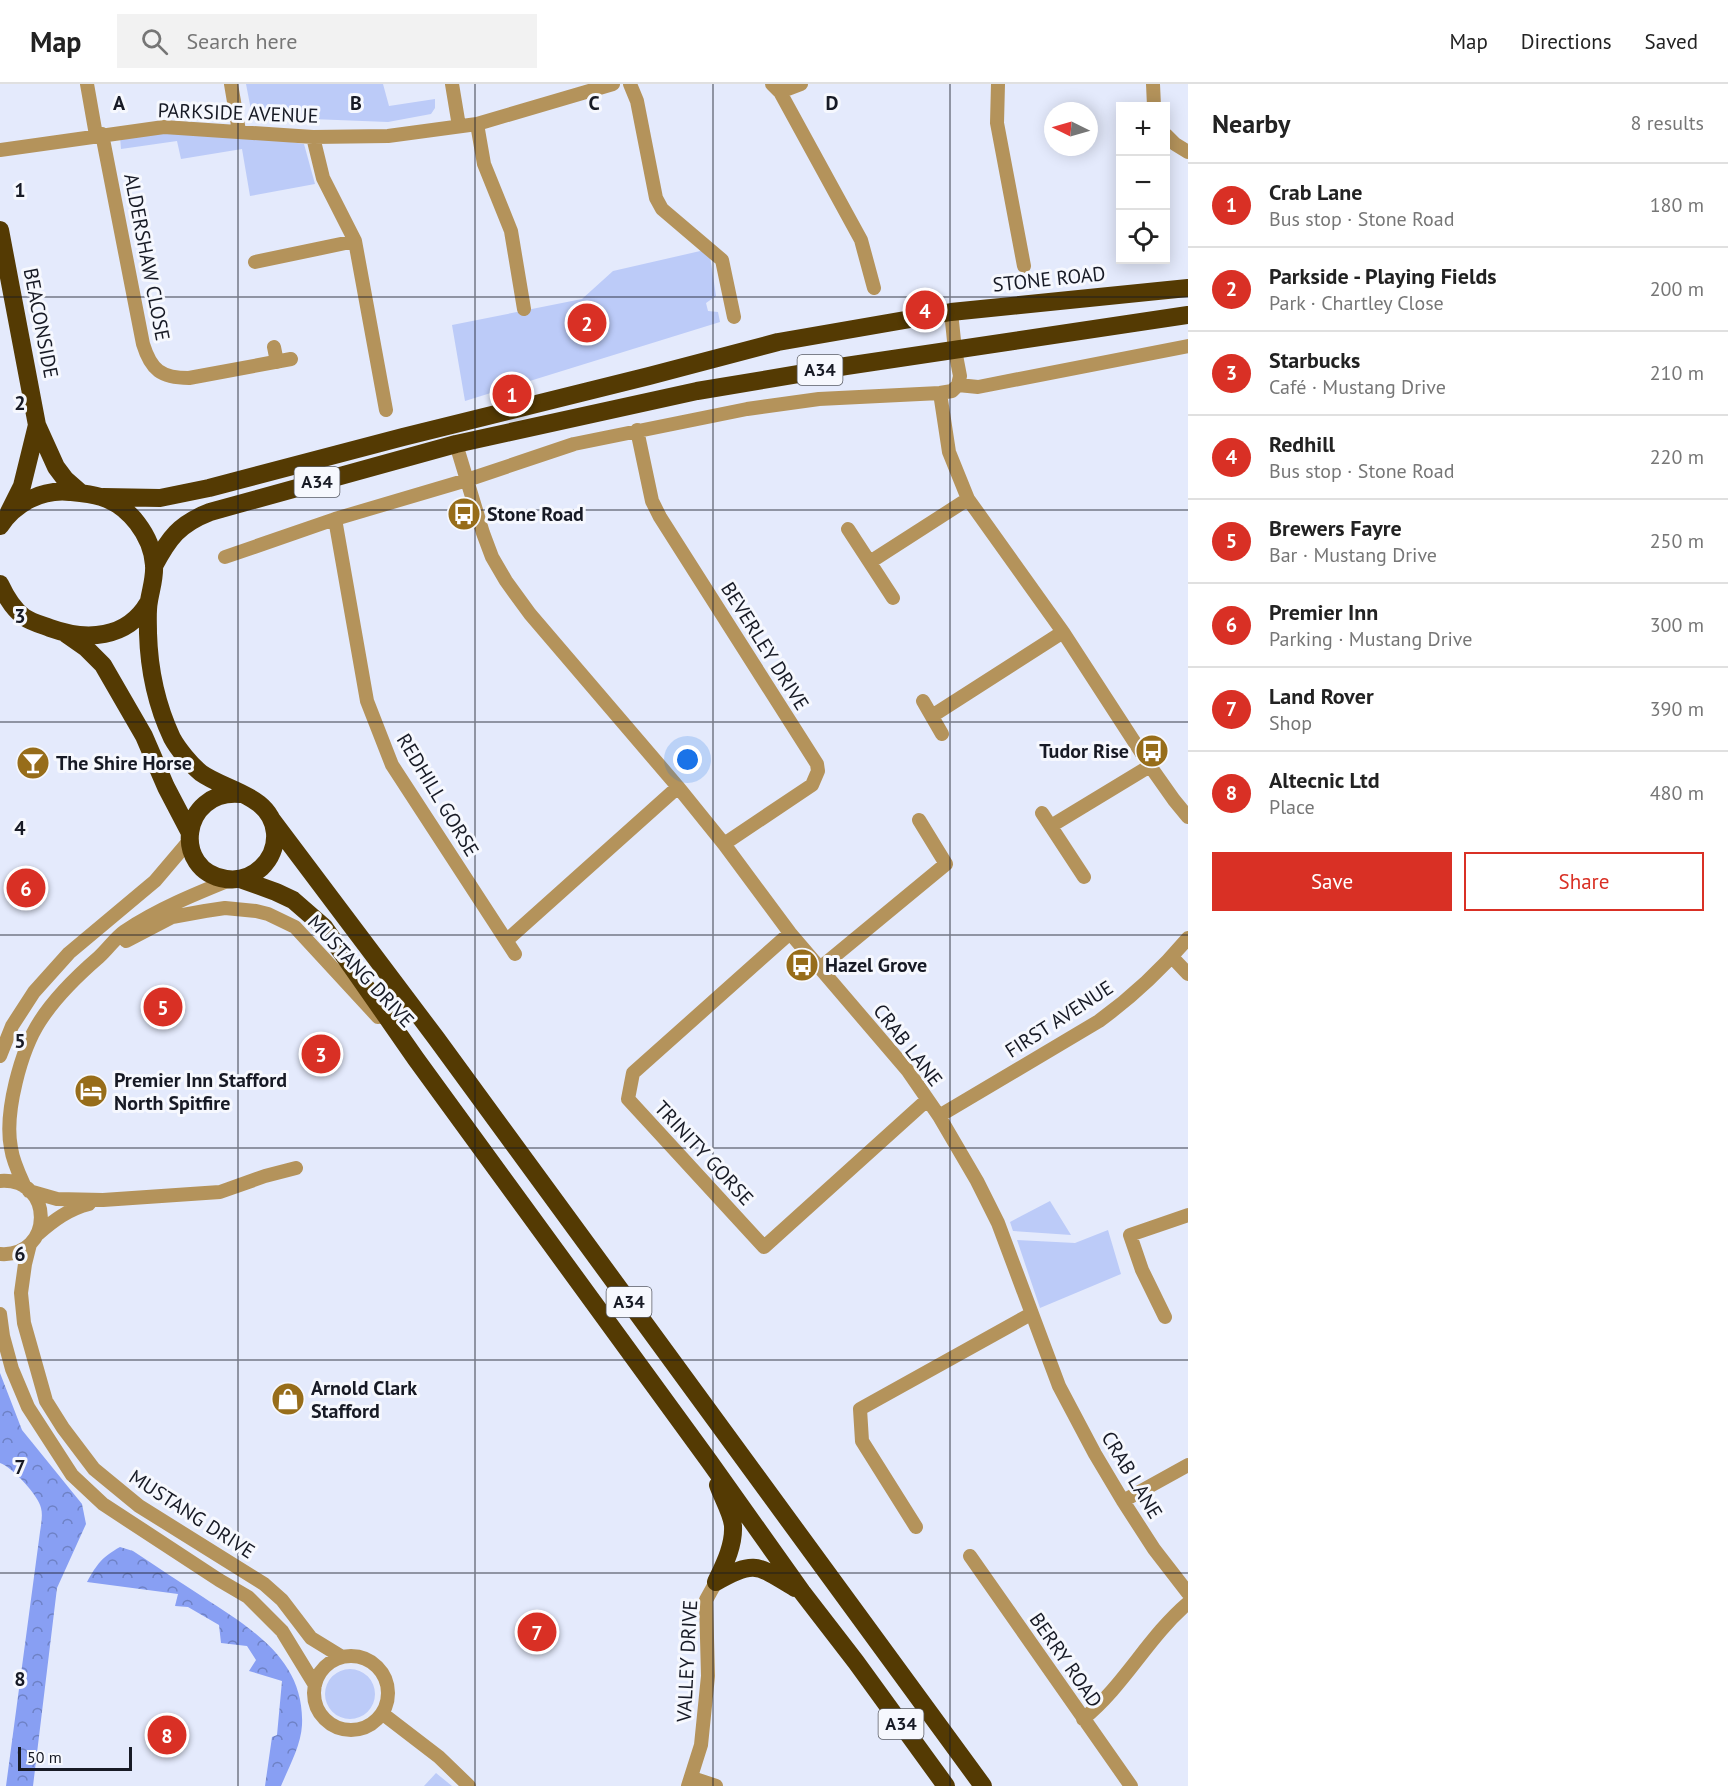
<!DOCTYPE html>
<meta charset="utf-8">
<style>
body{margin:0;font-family:"PT Sans",sans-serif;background:#f2f2f2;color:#222}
.controls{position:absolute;right:18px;top:18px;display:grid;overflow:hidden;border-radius:0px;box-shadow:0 3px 15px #0003}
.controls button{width:54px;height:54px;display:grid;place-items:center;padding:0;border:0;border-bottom:2px solid #e0e0e0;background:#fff;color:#222;font:30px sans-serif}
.compass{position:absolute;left:1044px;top:18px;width:54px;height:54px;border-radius:50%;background:#fff;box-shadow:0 3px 15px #0003;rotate:275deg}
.scale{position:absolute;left:18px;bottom:15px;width:114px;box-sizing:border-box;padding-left:6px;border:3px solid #171a25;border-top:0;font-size:16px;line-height:21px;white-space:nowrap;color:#171a25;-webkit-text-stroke:4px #f6f8fe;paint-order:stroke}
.you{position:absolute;left:688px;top:676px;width:21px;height:21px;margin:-15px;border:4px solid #fff;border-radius:50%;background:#1a73e8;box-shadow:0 0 0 9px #1a73e833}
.badge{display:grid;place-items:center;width:39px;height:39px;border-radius:50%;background:#d93025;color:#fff;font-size:20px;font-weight:700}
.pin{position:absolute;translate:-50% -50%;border:3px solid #fff;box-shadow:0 2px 6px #0006}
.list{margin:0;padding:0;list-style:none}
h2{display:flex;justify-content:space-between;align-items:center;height:78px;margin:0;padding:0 24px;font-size:26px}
h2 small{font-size:20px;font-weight:400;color:#767676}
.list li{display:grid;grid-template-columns:39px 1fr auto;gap:18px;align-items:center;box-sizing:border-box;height:84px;padding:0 24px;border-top:2px solid #e0e0e0}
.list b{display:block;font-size:22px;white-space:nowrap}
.list p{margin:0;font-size:20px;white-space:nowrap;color:#767676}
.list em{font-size:20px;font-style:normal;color:#767676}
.actions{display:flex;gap:12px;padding:18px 24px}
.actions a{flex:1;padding:14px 0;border:2px solid #d93025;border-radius:0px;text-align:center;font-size:21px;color:#d93025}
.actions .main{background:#d93025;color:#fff}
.icon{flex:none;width:33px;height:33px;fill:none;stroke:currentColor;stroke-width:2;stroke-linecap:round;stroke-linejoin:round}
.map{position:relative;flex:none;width:1188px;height:1702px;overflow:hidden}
header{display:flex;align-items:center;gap:36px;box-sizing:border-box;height:84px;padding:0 30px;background:#fff;border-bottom:2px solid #e0e0e0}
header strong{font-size:28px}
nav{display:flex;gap:33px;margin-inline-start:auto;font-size:21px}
.search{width:420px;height:54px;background:#f2f2f2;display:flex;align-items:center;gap:15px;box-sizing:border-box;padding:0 21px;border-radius:0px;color:#767676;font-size:22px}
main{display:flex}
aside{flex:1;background:#fff}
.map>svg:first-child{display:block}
</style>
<header>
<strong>Map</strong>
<div class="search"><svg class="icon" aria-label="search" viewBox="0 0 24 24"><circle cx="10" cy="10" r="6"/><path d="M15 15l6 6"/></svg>Search here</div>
<nav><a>Map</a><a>Directions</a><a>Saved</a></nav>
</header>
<main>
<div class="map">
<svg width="1188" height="1702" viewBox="0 0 1188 1702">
<defs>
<pattern id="forest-crowns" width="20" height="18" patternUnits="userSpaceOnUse" patternTransform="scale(1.5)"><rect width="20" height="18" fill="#889ff3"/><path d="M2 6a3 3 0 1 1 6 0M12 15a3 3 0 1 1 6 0" fill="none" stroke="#6e81c5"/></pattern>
</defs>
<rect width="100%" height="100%" fill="#e4eafc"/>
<!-- green -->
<path fill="#bccbf8" d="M246,0H383L389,22L435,15V24L431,30L388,38L261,33L251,26Z
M153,47L238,50L304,60L315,100L250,112L242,65L181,75L177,57L121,65L120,53Z
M709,165L716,212L706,219L708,227L718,228L720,238L465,317L452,241L582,215L613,187Z
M1050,1117L1071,1151L1013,1147L1010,1138Z
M1108,1146L1121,1190L1040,1224L1017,1156L1075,1159Z
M325 1610a25 25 0 1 1 50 0a25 25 0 1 1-50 0Z
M436,1689L452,1702H424Z"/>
<!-- forest -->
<path fill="url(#forest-crowns)" d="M0,1289L22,1346L82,1420L86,1440L57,1504L33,1702H6L40,1448C41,1441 43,1431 41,1424C39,1412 12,1383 0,1379Z
M120,1463L133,1467C157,1483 180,1498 203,1513C250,1544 305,1575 302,1641C301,1661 289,1683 281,1702H265L272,1653L277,1651L282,1597L249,1587L256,1576L247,1562L221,1559L219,1541L188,1523L175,1522L178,1510L87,1498C97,1480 102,1473 120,1463Z"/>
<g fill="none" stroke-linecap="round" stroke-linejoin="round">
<!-- street -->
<path stroke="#b4935b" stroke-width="14" d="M87,0L96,51
M231,0L239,47
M452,0L459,42
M630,0L637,17L656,114L662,125L722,176L734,233
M772,0L780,8L861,156L874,204
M998,0L997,39L1024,182
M1153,0L1154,22
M780,8L801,0
M477,40L484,80L511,147L524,225
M102,50L143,260C151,286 161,294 189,294L291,275
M1166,51L1175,60L1188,68
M313,53L323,94L355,157L386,326
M0,66L164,43L313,53L388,52L477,40L613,0
M255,178L355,157
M274,263L277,278
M958,301L978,303L1188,262
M940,309L949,368L968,415L1063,548L1150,682L1174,716L1188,733
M637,346L652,417L660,433L817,680L818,687L812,701L724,760
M456,360L483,449L492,473L506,497L530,530L678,703L724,760L790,849L908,987L939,1032L977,1097L998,1139L1059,1302L1095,1370L1123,1417L1154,1465L1188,1509
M335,435L367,617L392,681L515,870
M848,445L893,514
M225,473L335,435L467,396L574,360L747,325L819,315L940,309L952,307L958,301L960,292L955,266L951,228
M870,478L968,415
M923,617L942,650
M932,632L1063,548
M1042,729L1084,793
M1051,742L1150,682
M790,849L633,989L628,1015L764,1163L927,1016
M507,856L678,703
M126,857L172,833L205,827L225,824L256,827L268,830L295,843L378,933
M1172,873L1188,890
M820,884L946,780L919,736
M0,972L12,942L34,908L69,869L155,797L189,757
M939,1032L1099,937C1132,913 1162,885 1188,854
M0,1097C55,1093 54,1174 0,1170
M25,1103C19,1090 13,1078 11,1064C4,1029 21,966 40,937C56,912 77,892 99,873C108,865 115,854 125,847C158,825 195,810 232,795
M29,1107L57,1115L103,1116L220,1108L265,1092L296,1084
M38,1150C54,1136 69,1125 89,1120
M30,1160L25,1180L21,1209L24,1239L46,1317L63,1344L94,1385L139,1422L264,1500L282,1516L311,1554L342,1573
M0,1230L3,1252L12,1285L28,1323L72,1391L103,1420L219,1496L248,1513L282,1547L315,1601
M1165,1233L1142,1186L1130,1151L1188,1131
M1123,1417L1188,1381
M916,1443L862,1357L860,1325L1031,1230
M970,1472L1131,1702
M314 1609a37 37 0 1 1 74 0a37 37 0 1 1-74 0Z
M383,1630L439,1673L469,1702
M1083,1635C1124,1602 1148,1553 1188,1519
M692,1694L716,1702
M688,1702L701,1661L708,1592L706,1516L716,1498"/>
<!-- highway -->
<path stroke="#543a03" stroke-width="18" d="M0,146L37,341L56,383L65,395L81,409
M103,413L160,414L209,404L403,353L649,292L778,258L951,228L1188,204
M9,428L22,402L37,341
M0,442C15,419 42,405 70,408C80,409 91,410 101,413C129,421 152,452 154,481C155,493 151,505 149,517C147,527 148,538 148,549C149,586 156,620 172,654C178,665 191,681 201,689C226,707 272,711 275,749C277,776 253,799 226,795C171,787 181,705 240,710
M154,482C169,454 179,440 210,428L456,360L697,307L846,282L1188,231
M0,500C6,513 13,525 24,533C31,538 42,541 50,544C86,557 127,555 148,519
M66,550L86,564L103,581L144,652L166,703L189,747
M272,736L436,954L983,1702
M240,795L276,808L293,816L324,843L416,975L709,1377L802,1508L856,1578L946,1702
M716,1498C724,1481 734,1462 733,1442C732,1429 722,1413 718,1401
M716,1498C756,1475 758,1482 795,1504"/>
</g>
<!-- grid -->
<path fill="none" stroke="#171a25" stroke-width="1.5" stroke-opacity="0.55" d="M238,0V1702M475,0V1702M713,0V1702M950,0V1702M0,213H1188M0,426H1188M0,638H1188M0,851H1188M0,1064H1188M0,1276H1188M0,1489H1188"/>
<!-- icons -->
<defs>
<symbol id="bus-disc" viewBox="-11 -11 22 22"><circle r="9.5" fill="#976d1a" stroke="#f6f8fe"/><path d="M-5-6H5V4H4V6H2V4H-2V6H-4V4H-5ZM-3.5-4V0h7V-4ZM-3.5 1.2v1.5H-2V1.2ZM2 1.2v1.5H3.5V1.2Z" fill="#fff"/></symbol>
<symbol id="bar-disc" viewBox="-11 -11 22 22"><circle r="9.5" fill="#976d1a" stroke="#f6f8fe"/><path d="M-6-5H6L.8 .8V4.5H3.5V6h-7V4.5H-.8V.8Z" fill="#fff"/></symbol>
<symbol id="hotel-disc" viewBox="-11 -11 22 22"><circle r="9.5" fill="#976d1a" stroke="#f6f8fe"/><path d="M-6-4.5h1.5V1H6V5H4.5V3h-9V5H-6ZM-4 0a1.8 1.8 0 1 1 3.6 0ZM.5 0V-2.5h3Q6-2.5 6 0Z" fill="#fff"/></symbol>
<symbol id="shop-disc" viewBox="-11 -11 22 22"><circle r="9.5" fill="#976d1a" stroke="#f6f8fe"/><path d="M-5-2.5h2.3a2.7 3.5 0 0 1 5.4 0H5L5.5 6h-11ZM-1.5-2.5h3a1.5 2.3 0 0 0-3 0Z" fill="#fff"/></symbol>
</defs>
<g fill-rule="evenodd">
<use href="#bus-disc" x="445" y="411" width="38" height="38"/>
<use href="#bus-disc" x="1133" y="648" width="38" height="38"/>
<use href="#bar-disc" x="14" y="660" width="38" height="38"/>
<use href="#bus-disc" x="783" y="862" width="38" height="38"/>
<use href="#hotel-disc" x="72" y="988" width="38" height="38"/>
<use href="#shop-disc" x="269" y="1296" width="38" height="38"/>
</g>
<g text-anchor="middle" stroke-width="6" stroke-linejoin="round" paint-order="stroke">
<!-- shield labels -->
<g fill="#f6f8fe" stroke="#5a5d66" stroke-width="1.5">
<rect x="797.5" y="271" width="45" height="30" rx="4.5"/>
<rect x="294.5" y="383" width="45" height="30" rx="4.5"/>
<rect x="606.5" y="1203" width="45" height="30" rx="4.5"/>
<rect x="878.5" y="1625" width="45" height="30" rx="4.5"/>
</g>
<g font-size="18" font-weight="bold" fill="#171a25">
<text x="820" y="292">A34</text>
<text x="317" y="404">A34</text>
<text x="629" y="1224">A34</text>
<text x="901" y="1646">A34</text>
</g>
<!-- street labels -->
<g font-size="20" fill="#171a25" stroke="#f6f8fe">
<text transform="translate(238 29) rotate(2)" y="7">PARKSIDE AVENUE</text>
<text transform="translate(147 173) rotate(79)" y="7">ALDERSHAW CLOSE</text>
<text transform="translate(1049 195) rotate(-6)" y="7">STONE ROAD</text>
<text transform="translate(41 239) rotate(79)" y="7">BEACONSIDE</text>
<text transform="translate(765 562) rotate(58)" y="7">BEVERLEY DRIVE</text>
<text transform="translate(438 711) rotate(59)" y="7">REDHILL GORSE</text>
<text transform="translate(361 887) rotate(47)" y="7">MUSTANG DRIVE</text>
<text transform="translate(1059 935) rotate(-33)" y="7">FIRST AVENUE</text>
<text transform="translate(908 961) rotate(52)" y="7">CRAB LANE</text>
<text transform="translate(704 1069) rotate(47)" y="7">TRINITY GORSE</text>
<text transform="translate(1132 1391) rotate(59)" y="7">CRAB LANE</text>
<text transform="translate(192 1430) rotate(33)" y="7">MUSTANG DRIVE</text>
<text transform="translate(1066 1576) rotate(55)" y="7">BERRY ROAD</text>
<text transform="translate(687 1577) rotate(-87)" y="7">VALLEY DRIVE</text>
</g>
<!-- poi labels -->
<g font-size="20" font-weight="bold" fill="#171a25" stroke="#f6f8fe" text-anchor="start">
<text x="487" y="437">Stone Road</text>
<text x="1129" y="674" text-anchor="end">Tudor Rise</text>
<text x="56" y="686">The Shire Horse</text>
<text x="825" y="888">Hazel Grove</text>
<text x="114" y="1003">Premier Inn Stafford<tspan x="114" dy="23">North Spitfire</tspan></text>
<text x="311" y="1311">Arnold Clark<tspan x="311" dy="23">Stafford</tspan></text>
</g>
</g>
<g font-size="20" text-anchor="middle" font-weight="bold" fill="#171a25" stroke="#f6f8fe" stroke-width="6" stroke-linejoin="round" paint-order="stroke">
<text x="119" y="26">A</text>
<text x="356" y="26">B</text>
<text x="594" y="26">C</text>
<text x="832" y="26">D</text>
<text x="20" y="113">1</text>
<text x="20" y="326">2</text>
<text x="20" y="539">3</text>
<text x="20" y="751">4</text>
<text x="20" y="964">5</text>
<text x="20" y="1177">6</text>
<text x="20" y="1390">7</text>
<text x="20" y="1602">8</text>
</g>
</svg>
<div class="controls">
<button>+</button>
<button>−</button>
<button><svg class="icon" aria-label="locate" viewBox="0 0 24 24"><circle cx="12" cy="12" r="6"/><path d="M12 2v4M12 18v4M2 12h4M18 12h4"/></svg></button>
</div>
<svg class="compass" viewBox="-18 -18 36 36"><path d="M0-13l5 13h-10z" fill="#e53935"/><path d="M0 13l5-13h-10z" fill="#767676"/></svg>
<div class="scale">50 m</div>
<div class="you"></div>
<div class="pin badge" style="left:512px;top:310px">1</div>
<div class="pin badge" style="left:587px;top:239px">2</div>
<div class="pin badge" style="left:321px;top:970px">3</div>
<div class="pin badge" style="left:925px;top:226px">4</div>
<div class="pin badge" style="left:163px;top:923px">5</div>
<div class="pin badge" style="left:26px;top:804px">6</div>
<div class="pin badge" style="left:537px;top:1548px">7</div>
<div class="pin badge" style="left:167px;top:1651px">8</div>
</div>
<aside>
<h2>Nearby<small>8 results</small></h2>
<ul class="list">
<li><span class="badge">1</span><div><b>Crab Lane</b><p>Bus stop · Stone Road</p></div><em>180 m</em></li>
<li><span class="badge">2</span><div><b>Parkside - Playing Fields</b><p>Park · Chartley Close</p></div><em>200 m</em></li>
<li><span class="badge">3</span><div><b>Starbucks</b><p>Café · Mustang Drive</p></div><em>210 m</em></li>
<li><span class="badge">4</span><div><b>Redhill</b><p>Bus stop · Stone Road</p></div><em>220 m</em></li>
<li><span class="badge">5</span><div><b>Brewers Fayre</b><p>Bar · Mustang Drive</p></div><em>250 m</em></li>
<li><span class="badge">6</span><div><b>Premier Inn</b><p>Parking · Mustang Drive</p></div><em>300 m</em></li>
<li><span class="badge">7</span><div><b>Land Rover</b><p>Shop</p></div><em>390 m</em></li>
<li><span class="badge">8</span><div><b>Altecnic Ltd</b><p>Place</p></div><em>480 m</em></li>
</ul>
<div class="actions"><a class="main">Save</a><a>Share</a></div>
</aside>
</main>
